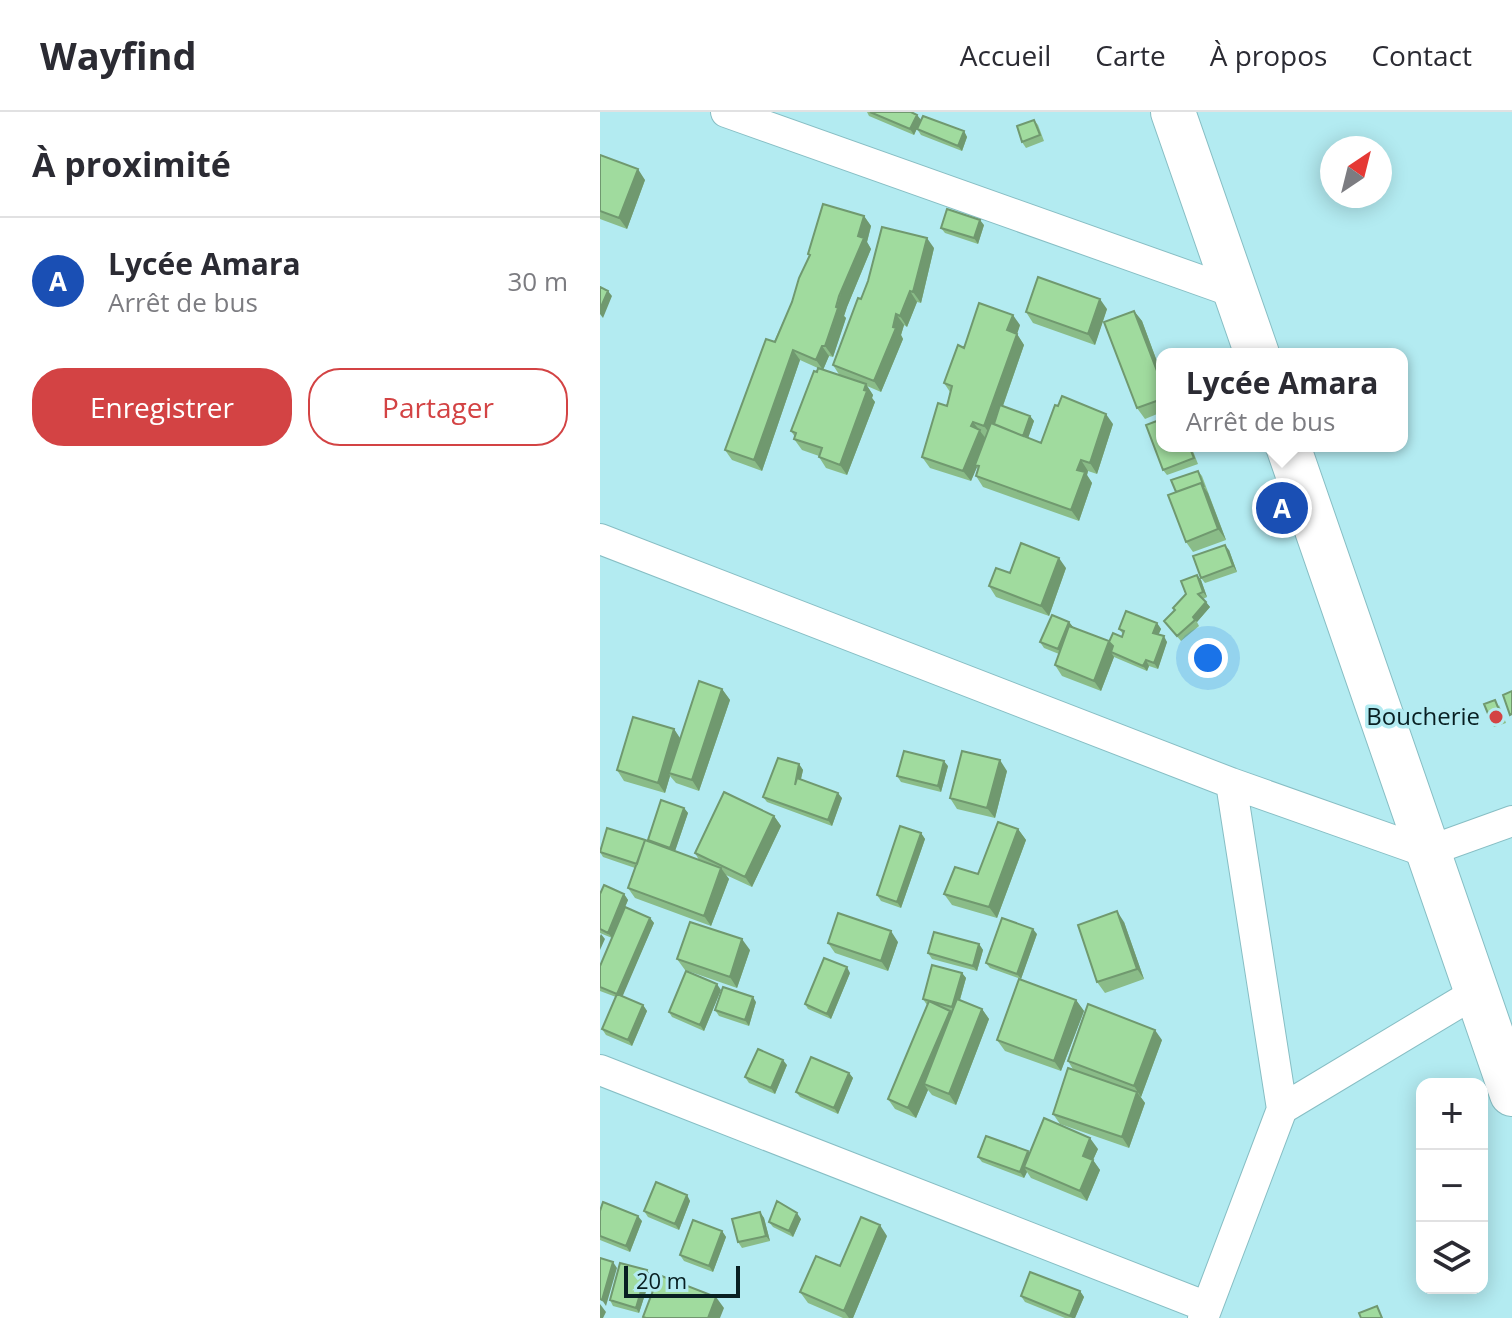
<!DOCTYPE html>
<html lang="fr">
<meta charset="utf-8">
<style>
body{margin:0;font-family:"Open Sans",sans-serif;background:#f7f7f7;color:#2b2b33}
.controls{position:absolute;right:24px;bottom:24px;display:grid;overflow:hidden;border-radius:16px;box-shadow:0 4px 20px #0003}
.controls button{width:72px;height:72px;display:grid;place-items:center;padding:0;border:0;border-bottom:2px solid #e1e1e2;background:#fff;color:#2b2b33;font:40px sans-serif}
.compass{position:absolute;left:720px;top:24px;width:72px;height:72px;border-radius:50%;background:#fff;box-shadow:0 4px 20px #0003;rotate:35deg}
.scale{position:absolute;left:24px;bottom:20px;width:116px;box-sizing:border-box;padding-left:8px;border:4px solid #081f22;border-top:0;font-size:22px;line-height:28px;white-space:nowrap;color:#081f22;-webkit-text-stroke:6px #b3ebf1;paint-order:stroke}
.you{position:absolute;left:608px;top:546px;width:28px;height:28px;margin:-20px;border:6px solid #fff;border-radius:50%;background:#1a73e8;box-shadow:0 0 0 12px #1a73e833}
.badge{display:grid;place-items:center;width:52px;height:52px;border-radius:50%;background:#d34344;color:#fff;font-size:26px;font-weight:700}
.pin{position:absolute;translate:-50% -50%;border:4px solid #fff;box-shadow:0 2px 8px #0006}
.popup{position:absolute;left:556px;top:236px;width:252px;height:104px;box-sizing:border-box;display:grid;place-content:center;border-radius:16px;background:#fff;filter:drop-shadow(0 2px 6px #0005);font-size:26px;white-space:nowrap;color:#7c7c81}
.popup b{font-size:30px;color:#2b2b33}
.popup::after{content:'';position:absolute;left:50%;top:100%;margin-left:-16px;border:16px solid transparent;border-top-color:#fff}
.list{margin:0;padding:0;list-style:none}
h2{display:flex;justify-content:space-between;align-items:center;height:104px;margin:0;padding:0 32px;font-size:34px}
h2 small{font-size:26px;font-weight:400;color:#7c7c81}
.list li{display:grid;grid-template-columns:52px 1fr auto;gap:24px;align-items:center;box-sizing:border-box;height:128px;padding:0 32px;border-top:2px solid #e1e1e2}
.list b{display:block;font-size:30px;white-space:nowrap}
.list p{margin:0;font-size:26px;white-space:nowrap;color:#7c7c81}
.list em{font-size:26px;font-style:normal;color:#7c7c81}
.actions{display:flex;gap:16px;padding:24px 32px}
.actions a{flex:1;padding:18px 0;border:2px solid #d34344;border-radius:32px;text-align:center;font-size:28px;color:#d34344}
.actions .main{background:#d34344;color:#fff}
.icon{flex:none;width:44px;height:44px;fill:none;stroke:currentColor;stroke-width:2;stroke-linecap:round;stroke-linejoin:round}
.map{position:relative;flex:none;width:912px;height:1206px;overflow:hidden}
header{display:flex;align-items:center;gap:48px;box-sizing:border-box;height:112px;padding:0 40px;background:#fff;border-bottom:2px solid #e1e1e2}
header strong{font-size:38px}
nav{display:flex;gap:44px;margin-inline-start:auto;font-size:28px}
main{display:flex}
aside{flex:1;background:#fff}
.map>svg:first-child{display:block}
</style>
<header>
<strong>Wayfind</strong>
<nav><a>Accueil</a><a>Carte</a><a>À propos</a><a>Contact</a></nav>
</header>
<main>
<aside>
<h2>À proximité<small></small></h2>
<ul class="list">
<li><span class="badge" style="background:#1a4fb4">A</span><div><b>Lycée Amara</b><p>Arrêt de bus</p></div><em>30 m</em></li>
</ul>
<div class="actions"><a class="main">Enregistrer</a><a>Partager</a></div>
</aside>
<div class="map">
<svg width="912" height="1206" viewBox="0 0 912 1206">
<rect width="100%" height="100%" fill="#b3ebf1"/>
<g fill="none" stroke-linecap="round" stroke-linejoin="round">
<defs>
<path id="minor" d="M126,0L636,181
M0,427L631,671L826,740L912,709
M0,958L607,1195
M682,997L875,881
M603,1206L682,997L631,671"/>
<path id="primary" d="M573,0L657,242
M688,334L912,982"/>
</defs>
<!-- minor casing -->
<use href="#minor" stroke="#87bec4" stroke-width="32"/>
<!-- primary casing -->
<use href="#primary" stroke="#87bec4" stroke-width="46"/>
<!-- minor -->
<use href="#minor" stroke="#fff" stroke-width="30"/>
<!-- primary -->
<use href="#primary" stroke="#fff" stroke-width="44"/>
</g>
<!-- wall -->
<path fill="#8abc88" d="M267,0H311L317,3L321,8L314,23L269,4Z
M434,8L438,13L444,29L426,36L422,30Z
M317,17L364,19L367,25L362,39L321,23Z
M0,43L45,68L27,117L0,107Z
M264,104L271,114L267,130L271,137L247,195L244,204L246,206L233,245L229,244L223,258L240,264L233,253L261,187L334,136L321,191L317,190L307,215L304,213L301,223L303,227L281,280L267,274L273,283L272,286L275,290L247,363L226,356L219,345V344L202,338L194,327L195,325L191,319L217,260L220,257L200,248L162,359L132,348L125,338L192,190L209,144L208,142Z
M384,113L378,132L345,121L341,116Z
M507,197L495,233L433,211L426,200Z
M534,199L542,209L562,263V300L545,307L537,296Z
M420,213L417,222L424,233L403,294L430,304L434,309L428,326L441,331L513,312L497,362L488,359L487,363L492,371L479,409L383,375L376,364L378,357L377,355L371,369L330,356L322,345L347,294L350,280L344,271L364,236Z
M562,334H591L598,352L567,363L563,358Z
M598,359L602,364L626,428L593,440L586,430Z
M629,438L637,460L605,471L601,466Z
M466,456L449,504L396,485L389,474L410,461Z
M597,463L601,468L607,485L603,487L610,495L597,510L599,514L581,529L564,509L575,499Z
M469,510L473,515L509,530L522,525L523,522L519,517L557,511L561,517L558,523L567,530L558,557L549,554L547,559L514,545L501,579L462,564L455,553L459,542L444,536L440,530Z
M122,577L130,588L99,679L76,671L70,664L65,681L24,669L17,658L74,617L80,626Z
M899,593L906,611L894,615L891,609Z
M199,652L203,658L201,667L242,686L232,714L167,690L163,685Z
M348,654L341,680L301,670L297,664Z
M407,659L395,706L357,697L350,686Z
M84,696L88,701L75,739L99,748L95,741L174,704L181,714L152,775L126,763L129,767L111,814L35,786L28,776L35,756L3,745L0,740L48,729Z
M418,717L426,728L397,806L352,793L344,782L378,762Z
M321,721L325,727L301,796L281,789L277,783Z
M0,782H24L28,788L25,795L50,806L54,811L22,884L43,893L47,899L32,934L6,923L2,917L16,885L0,879V854L12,826L0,821Z
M524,810L544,867L505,881L497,870Z
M437,822L421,867L390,856L386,851Z
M298,830L288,859L235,841L228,831Z
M379,832L383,838L377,859L332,847L328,841Z
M150,838L137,876L85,858L77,847Z
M250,861L231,907L208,897L205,892Z
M362,861L366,866L360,888L382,897L389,907L356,993L332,983L328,978L316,1006L295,997L288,987L327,893L323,887Z
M121,878L104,919L72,905L69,900Z
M476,888L484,899L461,959L405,939L397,928Z
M156,890L149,914L119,904L115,898Z
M562,928L541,985L540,984L545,991L529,1036L460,1012L453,1002L474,959L468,949Z
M187,953L175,982L149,971L145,965Z
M249,961L253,966L238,1002L200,985L196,980Z
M498,1037L493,1048L500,1058L487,1089L431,1066L427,1060L424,1066L382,1050L378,1045Z
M87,1083L90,1089L79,1118L48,1105L44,1099Z
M0,1099L42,1109L30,1140L0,1128Z
M160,1100L164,1106L170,1129L142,1136L138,1130Z
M201,1107L193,1125L173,1115L169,1110Z
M122,1119L126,1125L113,1160L84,1149L80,1143Z
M287,1124L253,1206H243L208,1191L200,1180Z
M51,1164L39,1201L13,1194L10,1188Z
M480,1179L484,1185L475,1206H465L425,1190L421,1184Z"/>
<!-- shaded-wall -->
<path fill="#70996f" d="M317,3L321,8L314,23L310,17Z
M364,19L367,25L362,39L358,34Z
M38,57L45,68L27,117L19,106Z
M264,104L271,114L267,130L271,137L247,195L244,204L246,206L233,245L225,234Z
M380,108L384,113L378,132L374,126Z
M327,126L334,136L321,191L313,180Z
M8,179L12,184L3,206L0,202V197Z
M310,179L317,190L307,215L300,204Z
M500,187L507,197L495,233L488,222Z
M534,199L542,209L562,263V272Z
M296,202L304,213L301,223L303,227L281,280L274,269Z
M413,203L420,213L417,222L424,233L392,325L384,314L407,218Z
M222,234L229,244L223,258L216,248Z
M193,238L200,248L162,359L154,348Z
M266,272L273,283L272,286L275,290L247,363L240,353Z
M506,302L513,312L497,362L490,351Z
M430,304L434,309L426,332L422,327Z
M373,310L387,328L375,353L377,355L371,369L363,359Z
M481,348L488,359L487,363L492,371L479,409L471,398L477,358Z
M601,371L608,381L626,428L618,417Z
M625,433L629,438L637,460L633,454Z
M459,446L466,456L449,504L441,494Z
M597,463L601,468L607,485L603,480Z
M606,490L610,495L597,510L593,505Z
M469,510L473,515L462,543L458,537Z
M557,511L561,517L557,526L553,521Z
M564,524L567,530L558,557L554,551Z
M509,529L516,540H511L514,545L501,579L494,569Z
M546,548L549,554L547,559L543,554Z
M122,577L130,588L99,679L92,668Z
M74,617L81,628L69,661L70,664L65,681L58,671Z
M400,648L407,659L395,706L387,696Z
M344,649L348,654L341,680L338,674Z
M199,652L203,658L198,679L195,673Z
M238,681L242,686L232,714L228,708Z
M84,696L88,701L74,742L70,736Z
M174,704L181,714L152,775L145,765Z
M418,717L426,728L397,806L389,795Z
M321,721L325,727L301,796L297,790Z
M121,756L129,767L111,814L104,804Z
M24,782L28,788L12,826L8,821Z
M517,799L524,810L544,867L537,857Z
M50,806L54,811L21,888L17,882Z
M433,817L437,822L421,867L417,862Z
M291,819L298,830L288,859L281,849Z
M1,822L5,827L0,838V824Z
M142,827L150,838L137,876L130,865Z
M379,832L383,838L377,859L373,854Z
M247,855L250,861L231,907L227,902Z
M362,861L366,866L356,901L352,895Z
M117,872L121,878L104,919L100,913Z
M153,885L156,890L149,914L145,908Z
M476,888L484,899L461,959L454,949Z
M43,893L47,899L32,934L28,928Z
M382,897L389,907L356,993L349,982Z
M350,899L357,909L324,972L328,978L316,1006L308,996Z
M555,918L562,928L541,985L534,974Z
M183,948L187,953L175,982L171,976Z
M249,961L253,966L238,1002L234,996Z
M537,980L545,991L529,1036L522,1025Z
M490,1026L498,1037L493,1048L500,1058L487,1089L480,1079L483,1044Z
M428,1039L432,1045L424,1055L427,1060L424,1066L420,1060Z
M87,1083L90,1089L79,1118L75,1112Z
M160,1100L164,1106L170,1129L166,1124Z
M197,1101L201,1107L193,1125L189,1119Z
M38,1104L42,1109L30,1140L26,1134Z
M280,1113L287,1124L253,1206H249L244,1199Z
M122,1119L126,1125L113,1160L109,1154Z
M13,1150L17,1156L6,1194L2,1188Z
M47,1158L51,1164L39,1201L36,1196Z
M480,1179L484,1185L475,1206H472L470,1204Z
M116,1185L124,1196L120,1206H108Z
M0,1192L6,1200L3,1206H0Z"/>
<!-- building -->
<path fill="#a0db9e" stroke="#70996f" stroke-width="2" d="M270,0H311L317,3L310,17Z
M323,4L364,19L358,34L317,17Z
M434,8L440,23L422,30L417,14Z
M0,43L38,57L19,106L0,99Z
M223,92L264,104L258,124L264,126L239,184L236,195L238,196L225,234H222L216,248L193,238L154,348L125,338L166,227L175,230L192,190L199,166L210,143L208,142Z
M347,97L380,108L374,126L341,116Z
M282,115L327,126L313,180L310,179L300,204L296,202L293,215L296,216L274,269L233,253L258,186L261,187L268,169Z
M438,165L500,187L488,222L426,200Z
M0,175L8,179L0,197Z
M379,191L413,203L407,218L417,222L384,314L373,310L371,314L380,318L363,359L322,345L338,291L347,294L352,274L344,271L358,233L364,236Z
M534,199L562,272V287L537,296L504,210Z
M218,256L266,272L264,278L267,279L240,353L219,345L222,336L194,327L196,321L191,319L214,259L217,260Z
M462,284L506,302L490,351L481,348L477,358L485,360L471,398L376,364L379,354L375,353L391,311L441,331L455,293L458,294Z
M400,293L430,304L423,324L394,312Z
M562,307V334H589L594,346L563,358L546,313Z
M598,359L604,375L601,371L576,380L571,368Z
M601,371L618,417L586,430L568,383Z
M421,431L459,446L441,494L389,474L396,456L410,461Z
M625,433L633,454L601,466L593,444Z
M597,463L603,480L598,482L606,490L593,505L595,508L577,524L564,509L575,498L573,496L586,482L581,469Z
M526,499L557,511L553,521L564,524L554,551L546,548L543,554L511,540L513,534L509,530L513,521L522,525L524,519L519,517Z
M452,503L469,510L458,537L440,530Z
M469,514L509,529L494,569L455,553Z
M99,569L122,577L92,668L69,661Z
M912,579V602L910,603L903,583Z
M895,588L902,605L891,609L884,592Z
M33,605L74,617L58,671L17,658Z
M304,639L344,649L338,674L297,664Z
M362,639L400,648L387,696L350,686Z
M178,646L199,652L195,673L197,666L238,681L228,708L163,685Z
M124,680L174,704L145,765L95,741Z
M61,688L84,696L70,736L48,728Z
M398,710L418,717L389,795L344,782L355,755L378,762Z
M300,714L321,721L297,790L277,783Z
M7,716L45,728L37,752L0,740Z
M45,728L121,756L104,804L28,776Z
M4,773L24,782L8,821L0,817V782Z
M25,795L50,806L17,882L43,893L28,928L2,917L17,882L0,875V854Z
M517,799L537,857L497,870L478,813Z
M238,801L291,819L281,849L228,831Z
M402,806L433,817L417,862L386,851Z
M90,810L142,827L130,865L77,847Z
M334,820L379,832L373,854L328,841Z
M224,846L247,855L227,902L205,892Z
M332,853L362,861L352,895L323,887Z
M86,859L117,872L100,913L69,900Z
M419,867L476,888L454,949L397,928Z
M123,875L153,885L145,908L115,898Z
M357,887L382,897L349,982L324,972Z
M329,889L350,899L308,996L288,987Z
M488,892L555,918L534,974L468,949Z
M158,937L183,948L171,976L145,965Z
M211,945L249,961L234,996L196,980Z
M468,956L537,980L522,1025L453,1002Z
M444,1006L490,1026L483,1044L493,1048L480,1079L424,1055Z
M386,1024L428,1039L420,1060L378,1045Z
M56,1070L87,1083L75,1112L44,1099Z
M177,1089L197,1101L189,1119L169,1110Z
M3,1090L38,1104L26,1134L0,1124V1099Z
M160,1100L166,1124L138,1130L132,1107Z
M261,1105L280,1113L244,1199L200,1180L216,1144L240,1154Z
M93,1108L122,1119L109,1154L80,1143Z
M0,1146L13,1150L2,1188L0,1187Z
M20,1151L47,1158L36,1196L10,1188Z
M430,1160L480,1179L470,1204L421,1184Z
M59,1163L116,1185L108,1206H46L43,1205Z
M777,1194L782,1206H761L759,1201Z"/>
<!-- markers -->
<circle fill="#d34344" stroke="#b3ebf1" stroke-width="3" cx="896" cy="605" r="8"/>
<g text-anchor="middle" stroke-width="7" stroke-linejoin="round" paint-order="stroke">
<!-- poi labels -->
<g font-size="24" fill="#081f22" stroke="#b3ebf1" text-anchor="end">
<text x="880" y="613">Boucherie</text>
</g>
</g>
</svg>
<div class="controls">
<button>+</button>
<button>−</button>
<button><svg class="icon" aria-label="layers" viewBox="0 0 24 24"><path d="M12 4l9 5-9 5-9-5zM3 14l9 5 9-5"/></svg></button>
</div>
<svg class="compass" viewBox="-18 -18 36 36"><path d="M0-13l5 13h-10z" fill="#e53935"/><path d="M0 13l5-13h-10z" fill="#7c7c81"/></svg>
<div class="scale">20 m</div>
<div class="you"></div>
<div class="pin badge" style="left:682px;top:396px;background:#1a4fb4">A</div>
<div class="popup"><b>Lycée Amara</b>Arrêt de bus</div>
</div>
</main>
